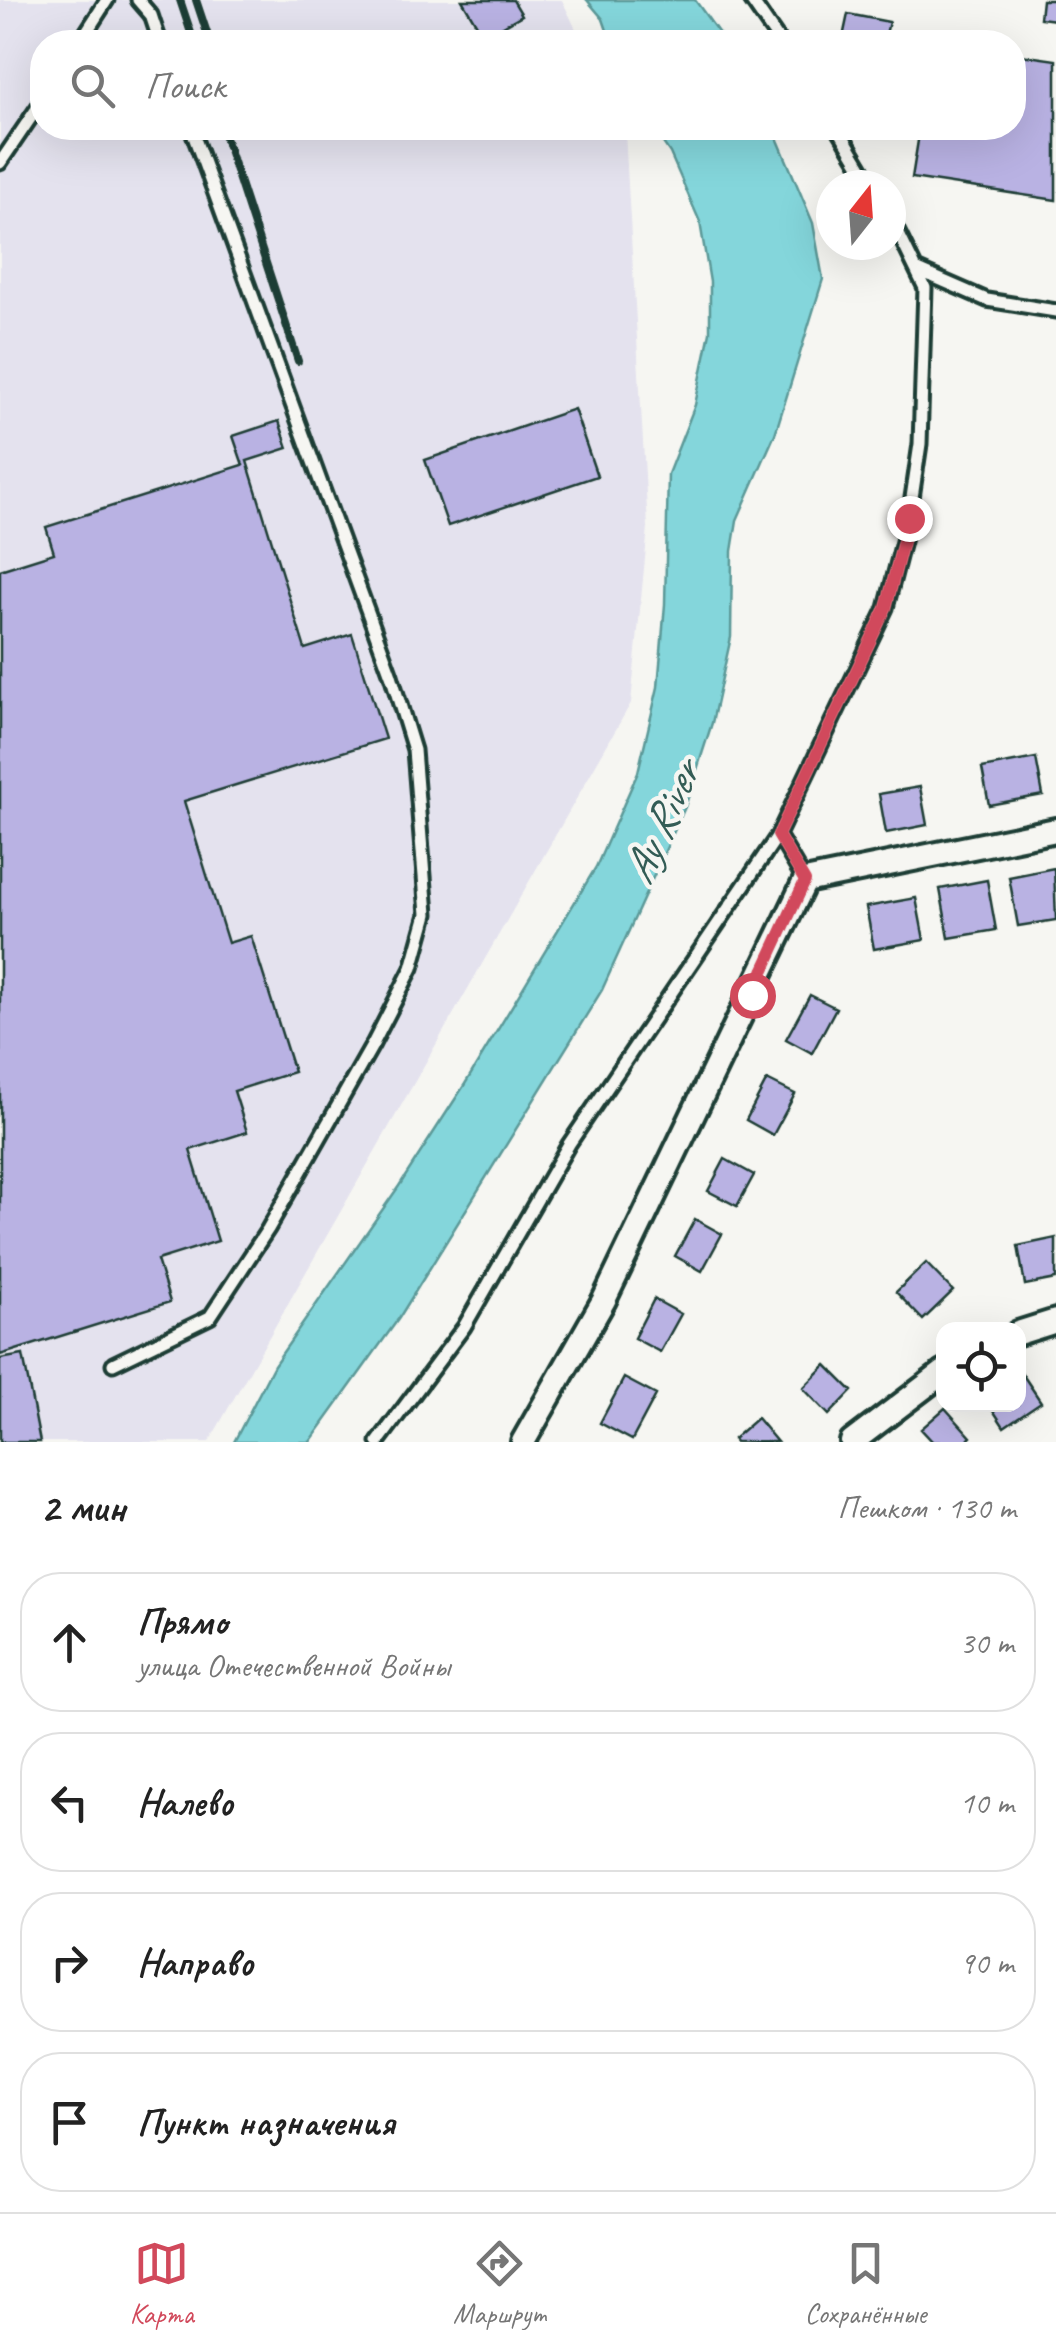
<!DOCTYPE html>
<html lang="ru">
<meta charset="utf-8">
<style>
body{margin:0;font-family:Caveat,sans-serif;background:#f2f2f2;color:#222}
.controls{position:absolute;right:30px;bottom:30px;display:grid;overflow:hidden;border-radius:20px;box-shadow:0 10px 40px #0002}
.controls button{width:90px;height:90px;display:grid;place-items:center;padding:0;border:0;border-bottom:2px solid #e0e0e0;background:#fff;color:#222;font:50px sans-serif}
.compass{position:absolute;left:816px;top:170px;width:90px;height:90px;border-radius:50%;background:#fff;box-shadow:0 10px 40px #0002;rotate:17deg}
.stop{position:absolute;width:30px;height:30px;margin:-22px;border:8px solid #d1495b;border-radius:50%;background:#fff}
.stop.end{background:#d1495b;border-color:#fff;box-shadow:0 2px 10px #0008}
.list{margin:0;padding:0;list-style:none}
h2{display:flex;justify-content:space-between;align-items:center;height:130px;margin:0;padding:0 40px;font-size:42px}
h2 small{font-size:32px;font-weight:400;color:#767676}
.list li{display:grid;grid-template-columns:65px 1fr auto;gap:30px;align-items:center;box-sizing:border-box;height:140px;margin:0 20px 20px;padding:0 20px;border:2px solid #e0e0e0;border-radius:40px}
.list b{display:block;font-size:38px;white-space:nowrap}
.list p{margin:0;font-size:32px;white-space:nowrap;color:#767676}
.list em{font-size:32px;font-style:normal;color:#767676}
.icon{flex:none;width:55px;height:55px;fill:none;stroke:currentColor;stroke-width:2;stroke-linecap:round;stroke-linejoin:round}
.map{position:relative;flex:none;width:1056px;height:1442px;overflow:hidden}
.search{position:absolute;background:#fff;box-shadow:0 10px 40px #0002;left:30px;right:30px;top:30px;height:110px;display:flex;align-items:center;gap:25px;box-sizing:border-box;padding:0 35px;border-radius:40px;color:#767676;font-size:38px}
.sheet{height:770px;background:#fff}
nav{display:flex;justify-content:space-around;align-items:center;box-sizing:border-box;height:140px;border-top:2px solid #e0e0e0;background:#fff;font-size:28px;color:#767676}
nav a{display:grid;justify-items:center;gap:5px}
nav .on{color:#d1495b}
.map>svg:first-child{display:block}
</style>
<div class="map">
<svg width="1056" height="1442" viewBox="0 0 1056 1442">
<rect width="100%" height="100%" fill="#f6f6f2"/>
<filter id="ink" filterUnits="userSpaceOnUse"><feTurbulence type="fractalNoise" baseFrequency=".01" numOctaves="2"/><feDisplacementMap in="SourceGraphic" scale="20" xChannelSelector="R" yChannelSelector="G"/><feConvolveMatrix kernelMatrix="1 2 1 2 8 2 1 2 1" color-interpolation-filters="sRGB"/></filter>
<g filter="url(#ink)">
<!-- built -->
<path fill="#e4e2ee" d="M0,0H562L582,42H42V128H622L625,133L648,527L631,703L209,1442H0Z"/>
<!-- water -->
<path fill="#84d6db" stroke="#5c9998" stroke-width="2.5" d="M587,0H695L725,42H611L603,19Z
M653,128H773L813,223L823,279L775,434L737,520L732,551L731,637L712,723L685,807L602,990L399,1318L310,1442H234L274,1365L399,1186L465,1084L596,867L638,772L658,687L665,604L668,474L695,405L710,332V282L700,222L670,153Z"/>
<!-- building -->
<path fill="#b9b2e3" stroke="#1f3d34" stroke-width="2.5" d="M462,0H513L522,15L484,37Z
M1042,0H1056V20L1040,18Z
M848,14L889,22L884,42H842Z
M1014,54L1056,60V200L912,178L920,128H1014Z
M574,409L597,476L448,526L425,460Z
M279,421L288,448L247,461L305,649L352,634L385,739L184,801L228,943L251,936L294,1072L234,1091L247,1132L190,1150L218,1241L157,1260L170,1302L0,1355V570L54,553L46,527L243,465L233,436Z
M1036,758L1043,795L989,805L982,768Z
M920,787L927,825L886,833L879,794Z
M1054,868L1056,920L1018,926L1009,877Z
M987,880L996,930L949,938L940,889Z
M916,898L924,940L874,949L866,907Z
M810,995L836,1008L812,1053L786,1039Z
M767,1080L795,1094L773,1135L746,1120Z
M725,1159L754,1175L737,1206L708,1191Z
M695,1219L722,1234L702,1271L675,1256Z
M1056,1238V1279L1025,1285L1018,1246Z
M926,1263L953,1291L923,1320L896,1292Z
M654,1299L681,1314L660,1352L634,1338Z
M23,1355L40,1442H0V1359Z
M826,1365L852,1391L829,1415L803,1388Z
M1019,1369L1041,1402L1004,1427L989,1404H1018Z
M624,1378L656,1395L632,1440L600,1423Z
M945,1408L971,1437L966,1442H933L921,1429Z
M757,1418L777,1442H735L733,1439Z"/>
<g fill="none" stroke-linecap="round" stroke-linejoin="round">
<defs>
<path id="service" d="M138,0L151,15L160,42
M751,0L780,42
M80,42L107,0
M838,128L872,185
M0,163L42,101
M916,269L987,300L1056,311
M778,835L805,881
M113,1364L210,1317L268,1229L373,1044L412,968L427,914L414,750L391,675L191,128
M378,1442L464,1327L569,1144L778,835L886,608L909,518L920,444L925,288L891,218"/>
<path id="minor" d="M1018,1333L1056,1321
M523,1442L604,1300L805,881L1056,830
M852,1442L944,1372"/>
</defs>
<!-- service casing -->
<use href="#service" stroke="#1f3d34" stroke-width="19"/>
<!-- minor casing -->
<use href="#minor" stroke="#1f3d34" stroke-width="30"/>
<!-- service -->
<use href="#service" stroke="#f6f6f2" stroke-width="11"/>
<!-- minor -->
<use href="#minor" stroke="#f6f6f2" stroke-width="22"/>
<!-- rail -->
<path stroke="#1f3d34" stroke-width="8" d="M180,0L194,42
M196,0L210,42
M222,128L298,361"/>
</g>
</g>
<g fill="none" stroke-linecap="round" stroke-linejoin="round" filter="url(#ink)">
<!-- route -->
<path stroke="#d1495b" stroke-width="12" d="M752,995L805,881L778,835L886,608L909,518"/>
</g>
<g text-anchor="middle" stroke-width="9" stroke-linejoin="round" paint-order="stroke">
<!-- water labels -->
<g font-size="45" font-style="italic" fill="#335c55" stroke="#f6f6f2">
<text transform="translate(660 822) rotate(-66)" y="16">Ay River</text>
</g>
</g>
</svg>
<div class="controls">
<button><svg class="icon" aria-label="locate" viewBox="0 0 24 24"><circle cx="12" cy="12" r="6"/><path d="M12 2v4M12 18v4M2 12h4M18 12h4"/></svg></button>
</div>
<svg class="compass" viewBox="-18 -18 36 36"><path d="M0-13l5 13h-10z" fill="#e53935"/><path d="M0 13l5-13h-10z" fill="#767676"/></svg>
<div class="stop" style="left:752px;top:995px"></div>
<div class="stop end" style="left:909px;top:518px"></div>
<div class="search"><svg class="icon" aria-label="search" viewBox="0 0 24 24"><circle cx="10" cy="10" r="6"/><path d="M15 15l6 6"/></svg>Поиск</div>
</div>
<section class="sheet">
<h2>2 мин<small>Пешком · 130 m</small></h2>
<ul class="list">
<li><svg class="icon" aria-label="ahead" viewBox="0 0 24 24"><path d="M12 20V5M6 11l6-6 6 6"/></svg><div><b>Прямо</b><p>улица Отечественной Войны</p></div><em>30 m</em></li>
<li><svg class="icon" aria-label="left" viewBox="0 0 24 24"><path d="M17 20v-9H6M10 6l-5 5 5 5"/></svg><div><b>Налево</b></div><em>10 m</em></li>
<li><svg class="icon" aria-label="right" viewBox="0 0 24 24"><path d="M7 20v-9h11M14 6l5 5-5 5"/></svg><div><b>Направо</b></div><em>90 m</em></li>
<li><svg class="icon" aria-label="arrive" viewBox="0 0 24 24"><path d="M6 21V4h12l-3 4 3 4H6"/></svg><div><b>Пункт назначения</b></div></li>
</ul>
</section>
<nav>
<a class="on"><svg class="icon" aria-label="map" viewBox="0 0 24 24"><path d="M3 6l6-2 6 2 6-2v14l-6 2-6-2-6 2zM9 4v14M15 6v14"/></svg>Карта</a>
<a><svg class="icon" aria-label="directions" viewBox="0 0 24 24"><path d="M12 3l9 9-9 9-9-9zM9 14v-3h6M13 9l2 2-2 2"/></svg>Маршрут</a>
<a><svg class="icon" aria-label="saved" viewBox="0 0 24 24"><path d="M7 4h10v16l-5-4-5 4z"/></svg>Сохранённые</a>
</nav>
